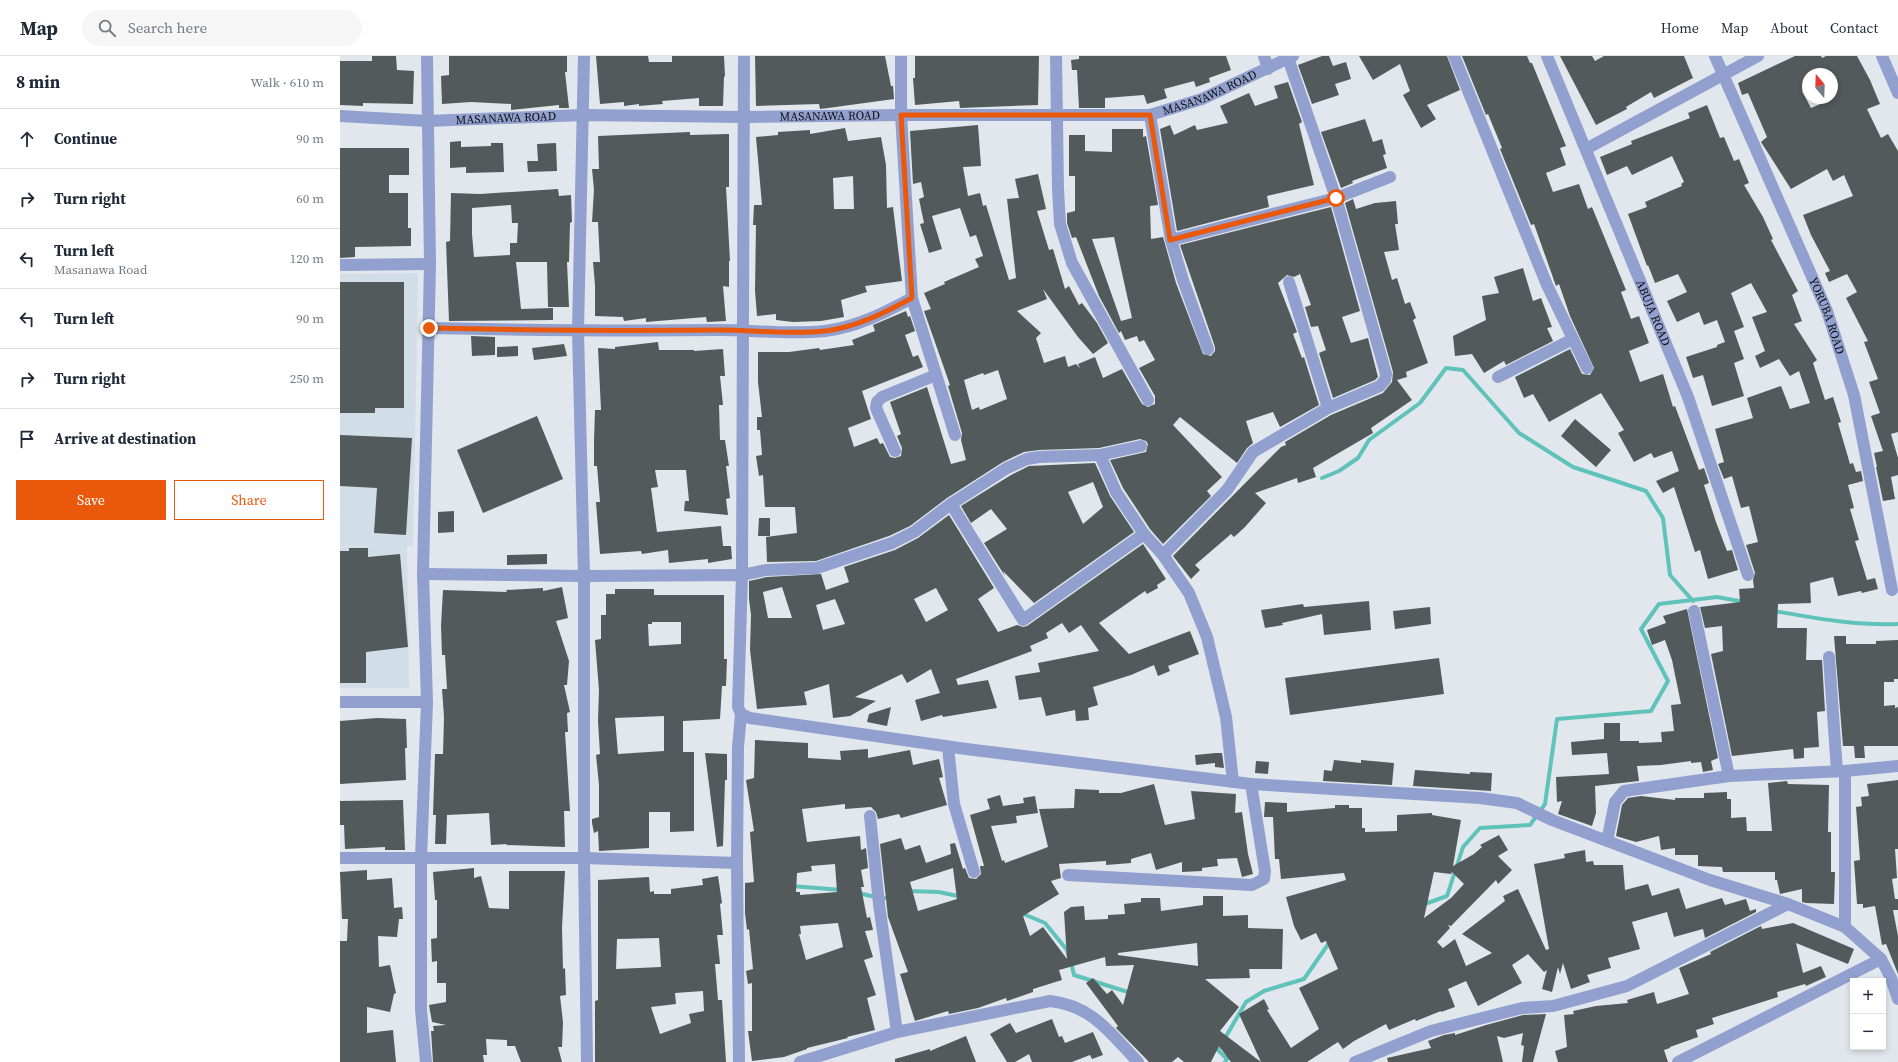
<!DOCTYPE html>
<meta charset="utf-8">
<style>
body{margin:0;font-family:"Source Serif 4",serif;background:#f6f6f7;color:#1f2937}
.controls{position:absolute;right:12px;bottom:12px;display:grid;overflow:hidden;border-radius:0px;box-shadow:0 2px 6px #0003}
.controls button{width:36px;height:36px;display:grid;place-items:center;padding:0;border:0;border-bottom:1px solid #e0e1e3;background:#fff;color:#1f2937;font:20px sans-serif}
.compass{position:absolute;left:1462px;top:12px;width:36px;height:36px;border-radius:50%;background:#fff;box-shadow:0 2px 6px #0003;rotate:341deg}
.stop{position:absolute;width:12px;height:12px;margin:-9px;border:3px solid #ea580c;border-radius:50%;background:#fff}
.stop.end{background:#ea580c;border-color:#fff;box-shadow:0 1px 4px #0008}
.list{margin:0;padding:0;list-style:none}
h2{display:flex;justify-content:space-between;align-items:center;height:52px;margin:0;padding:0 16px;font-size:17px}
h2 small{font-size:13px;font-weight:400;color:#747a83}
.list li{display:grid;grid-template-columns:26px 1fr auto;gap:12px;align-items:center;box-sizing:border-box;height:60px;padding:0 16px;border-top:1px solid #e0e1e3}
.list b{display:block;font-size:15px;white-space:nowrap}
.list p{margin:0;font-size:13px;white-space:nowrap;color:#747a83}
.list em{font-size:13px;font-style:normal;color:#747a83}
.actions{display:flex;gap:8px;padding:12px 16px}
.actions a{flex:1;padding:9px 0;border:1px solid #ea580c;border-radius:0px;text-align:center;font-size:14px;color:#ea580c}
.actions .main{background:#ea580c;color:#fff}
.icon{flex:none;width:22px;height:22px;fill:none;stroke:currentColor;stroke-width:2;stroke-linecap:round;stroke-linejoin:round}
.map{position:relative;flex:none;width:1558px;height:1006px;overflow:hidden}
header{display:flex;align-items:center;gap:24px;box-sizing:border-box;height:56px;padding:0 20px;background:#fff;border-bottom:1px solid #e0e1e3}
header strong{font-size:19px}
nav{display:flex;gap:22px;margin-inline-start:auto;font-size:14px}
.search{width:280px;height:36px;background:#f6f6f7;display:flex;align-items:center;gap:10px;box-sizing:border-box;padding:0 14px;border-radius:22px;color:#747a83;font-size:15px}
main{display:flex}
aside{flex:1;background:#fff}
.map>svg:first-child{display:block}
</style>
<header>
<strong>Map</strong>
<div class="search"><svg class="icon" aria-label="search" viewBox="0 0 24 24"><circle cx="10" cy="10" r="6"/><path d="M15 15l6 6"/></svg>Search here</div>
<nav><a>Home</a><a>Map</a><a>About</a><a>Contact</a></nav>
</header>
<main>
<aside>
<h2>8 min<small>Walk · 610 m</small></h2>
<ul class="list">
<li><svg class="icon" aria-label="ahead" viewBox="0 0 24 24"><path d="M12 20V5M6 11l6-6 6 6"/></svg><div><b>Continue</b></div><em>90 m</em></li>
<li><svg class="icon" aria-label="right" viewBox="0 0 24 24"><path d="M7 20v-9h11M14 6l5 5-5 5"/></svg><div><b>Turn right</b></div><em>60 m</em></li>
<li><svg class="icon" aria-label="left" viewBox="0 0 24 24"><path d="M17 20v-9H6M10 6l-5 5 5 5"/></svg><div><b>Turn left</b><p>Masanawa Road</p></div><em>120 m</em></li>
<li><svg class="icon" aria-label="left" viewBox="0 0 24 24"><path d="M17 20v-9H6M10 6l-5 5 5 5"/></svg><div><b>Turn left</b></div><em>90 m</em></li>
<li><svg class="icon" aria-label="right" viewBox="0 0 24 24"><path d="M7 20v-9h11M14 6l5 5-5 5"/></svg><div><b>Turn right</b></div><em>250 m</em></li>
<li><svg class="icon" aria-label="arrive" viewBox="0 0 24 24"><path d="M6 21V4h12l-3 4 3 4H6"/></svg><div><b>Arrive at destination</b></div></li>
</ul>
<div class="actions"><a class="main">Save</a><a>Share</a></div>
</aside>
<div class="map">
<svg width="1558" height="1006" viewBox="0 0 1558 1006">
<rect width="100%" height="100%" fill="#e1e7ec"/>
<!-- built -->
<path fill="#d1dde7" d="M78,217L73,490H67L69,632H0V491L52,490H0V218Z"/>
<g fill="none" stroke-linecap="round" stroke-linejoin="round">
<!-- stream -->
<path stroke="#5fc2bb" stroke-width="4" d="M982,422L999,415L1018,402L1029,384L1080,347L1106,312L1123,314L1179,377L1233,411L1306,435L1323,462L1330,519L1353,545
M1434,555C1475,562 1516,570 1558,568
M451,830L502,834
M567,835L599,836L622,841
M519,837L543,843L551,840
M1082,849L1107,840L1123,791L1140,772L1190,769L1205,748L1217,663L1311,655L1328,625L1301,573L1319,548L1377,541L1404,546
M681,857L705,867L727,894L728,898
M731,906L734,919L791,937
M873,990L878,994L906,946L924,935L964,923L989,887L992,886
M878,994L887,1003L885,1006"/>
</g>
<!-- building -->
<path fill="#535a5c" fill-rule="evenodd" d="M32,0H56L57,14L74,15L73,48L23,47V50L0,49V5H32Z
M109,0H227V16H225L229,52H219V49L171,54V48L131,46L102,48L101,20L109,19Z
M256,0H308L309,6H332V0H384L385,20L384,21L383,50H359V42L322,45L323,48L299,50V48L284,50V46L260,48Z
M415,0H545L551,30H553L554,43L488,52L480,53L479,48L416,50Z
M575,0H699L698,49L620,52L619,45L575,49L573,22H575Z
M739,0H886L891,14L869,22L870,26L856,31L854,25L824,33L827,42L807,48L804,39L765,42V52H739L737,14H732L731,4L739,3Z
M982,0H989L993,10L1006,6L1011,23L995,28L999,39L972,48L958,9Z
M1019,0H1107L1120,34L1087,49L1096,63L1081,72L1063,39L1070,35L1060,8L1033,24Z
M1122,0H1187L1190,7H1192L1226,90L1220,92L1226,109L1206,117L1213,136L1239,128L1248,153L1252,151L1286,234L1281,236L1291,263L1299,260L1309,287L1289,295L1300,326L1323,318L1333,351L1335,350L1359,414L1364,412L1369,427L1364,429L1376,466L1387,495L1392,494L1398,514L1368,523L1360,494L1355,496L1334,431L1323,437L1316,425L1339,415L1332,395L1314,402L1311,397L1294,406L1278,377L1284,374L1261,337L1209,366L1193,338L1184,342L1175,321L1230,293L1242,318L1250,319L1254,312L1230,260L1219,228L1216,230L1194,168L1191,169L1160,93L1162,92L1148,58L1146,59Z
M1220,0H1252L1255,5L1264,0H1344L1353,22L1314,42L1311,36L1286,51L1287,53L1256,69Z
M1455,0H1481L1482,2L1486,0H1517L1530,24L1540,48L1527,53L1541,82L1548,78L1558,95V376L1551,378L1558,402V419L1551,421L1555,443L1543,445L1536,411H1537L1534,397L1543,395L1531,360L1540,357L1529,326L1538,323L1524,286L1528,285L1506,242L1517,236L1507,218L1489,226L1485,217L1490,215L1471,179L1463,159L1513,140L1504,119L1493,125L1487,113L1451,133L1421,86L1427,81L1408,37L1402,39L1398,27ZM1468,18H1492V43L1471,52L1462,35L1468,31Z
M948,26L962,66L959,68L974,129L927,140L929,151L837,175L820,73L830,69L834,79L855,69L857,74L888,67L880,50L909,37L915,50L938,42L934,30Z
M1367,49L1380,82L1384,81L1394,105L1399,103L1409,127L1404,129L1423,161L1433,183L1431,184L1458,235L1452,239L1462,265L1454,268L1477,304L1473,307L1485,344L1493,341L1501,366L1498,367L1510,408L1513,407L1516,416L1521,415L1523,425L1508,429L1514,452L1510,453L1519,484L1515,485L1527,524L1535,522L1538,533L1522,537L1521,535L1498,540L1493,521L1470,527L1471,547L1438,548L1437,572H1467L1466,604H1482L1485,655L1477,656L1479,691L1464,692V702L1454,703L1453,693L1392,700L1371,598L1383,595L1382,570L1365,572L1360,551L1400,546L1399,533L1414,532L1413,524L1415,517L1406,489L1418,486L1409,450L1401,452L1392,420L1384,423L1378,408L1384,406L1375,373L1413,362L1407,342L1441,330L1450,353L1470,347L1459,315L1450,320L1439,303L1420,312L1415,300L1425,295L1412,261L1427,256L1411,227L1391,237L1404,271L1394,275L1404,303L1394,307L1404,340L1372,350L1363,319L1353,322L1346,301L1377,291V289L1385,286L1377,264L1364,269L1359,256L1337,266L1327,245L1347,236L1338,218L1315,227L1308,209L1307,210L1288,158L1307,151L1305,146L1342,130L1341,128L1344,126L1332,100L1292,119L1287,110L1267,119L1260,101L1292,88L1291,85L1350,62L1348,57Z
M1025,63L1033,86L1042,83L1046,98L1043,99L1047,112L1012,125L1013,127L1001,132L981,76Z
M638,69L641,110L623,111L628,140L640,137L643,150L646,149L669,224L676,222L667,143L679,142L675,123L698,118L706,153L697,155L709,194L713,193L725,233L729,230L739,249L742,247L757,267L768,287L753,298L738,281L703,233L707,243L677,255L701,277L696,282L704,307L725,300L728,311L736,308L740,312L738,308L755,301L763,322L782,313L802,348L808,351L815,348V340L799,312L815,304L804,284L799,286L797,280L785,284L781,275L779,277L759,240L736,181L732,182L727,167V157L735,155V120H729V79H745V95L772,96V73H803V81L806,80L818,149L810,150L811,183L823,181L836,227L863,298L871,300L875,295V291L840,189L991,151L1020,255L1002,261L1011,287L1028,282L1038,321L1035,324L993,342L979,297L986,294L978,270L971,271L965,251L971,249L960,218L954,221L947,219L938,227L957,276L953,278L962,302L964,301L979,349L940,371L933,356L906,365L913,387L907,392L897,407L840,361L833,369L882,421L867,435L871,440L823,488L810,473L783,432L770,404L806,396L808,388L806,385L800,383L759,392L699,394L684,396L663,406L607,442L570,470L549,480L476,505L427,506L426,481L457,477L455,451H425L423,419L419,420L416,400L422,399L420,374H417V361H422L418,326V296H449L479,292L480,294L514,289L512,284L535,275L533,269L566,255L568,261L570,260L575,275L565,279L573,301L578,299L583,311L522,335L531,363L508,372L514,391L537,382L540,388L543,387L550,401L555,402L561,400L562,392L557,380L561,378L550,346L587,331L611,408L626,404L621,384L622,377L608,330L610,329L584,255L591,253L584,237L605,228L604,226L639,211L635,203L643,200L636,179L630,181L620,152L592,160L602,193L589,197L580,168L584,167L579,143L584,141L581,126L573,128L570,75ZM774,181L792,262L781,265L752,183ZM658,314L667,343L640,354L639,351L632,354L624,324L643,317L644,319Z
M505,72L508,85L541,81L546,109L547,152L553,151L562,225L525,230L527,236L501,244L504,261L481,265L453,266L436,264V258L417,260L415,235L416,169H413L414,149H422L416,81L438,79V76L470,74V78ZM513,120L514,153H494L493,122Z
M350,76V79L389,78V131H386L390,205H389V231L383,230L386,265L367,266L366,261L306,266V262L284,265L283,261L255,260V229L253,206H260L258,166H252L254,134L252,113H259L258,80Z
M121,85V91L151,90V87H163L164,116L126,117V111L110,112V86Z
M216,87L217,115L188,116L187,105H198L197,88Z
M0,92H69V119H49V137H68V172H71V190L15,191V201L0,202Z
M218,133L219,140L231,139L232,166L230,167L229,206H227L229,251H208L207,206H176L181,253L213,252V264L109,265L106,186L110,185L111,137L140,138ZM171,149L172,167H178L177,187H170V199L134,201L132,178V152Z
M1013,143L1016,153L1035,147L1056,145L1058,168H1055L1059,194L1044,196L1052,224L1057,222L1065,248L1070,246L1076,262L1073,264L1088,307L1066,316L1067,321L1057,324L1072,344L1031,372L1033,377L973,412L976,421L958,427L957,422L915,437L926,447L905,471L894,481L891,478L855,509L860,514L851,523L833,500L941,391L946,389L945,386L991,359L1043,337L1052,326L1053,316L1005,147Z
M1183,212L1193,245L1201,242L1212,271L1207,272L1213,285L1166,309L1164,305L1144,317L1132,298L1115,300L1113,280L1146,264L1142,240L1159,237L1154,221Z
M0,226H64V352H35V357H0Z
M131,280L155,281V299L132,300Z
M318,286L319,294H354V295L383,293L385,320H380L383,349H379L380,384H385L389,410H386L390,442L386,443L388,459L344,455L345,445H349L346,414H315L318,431L311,432L317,476L381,470L383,490H391L392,503L368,507V503L329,507L328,494L302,498L301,495L260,498L256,446H260L257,410H254V385L255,354H261L258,292L275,293V291Z
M224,288L227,300L194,304L192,292Z
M178,290V300L157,301V291Z
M197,360L223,423L143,457L117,394Z
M1235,363L1271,394L1256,411L1221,380Z
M0,379L72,382L66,479L34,477L37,432L0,430Z
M755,407L770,440L794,476L694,547L663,515L665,520L644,487L667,473L651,453L631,467L621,450L671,419L689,410ZM753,426L763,451L743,468L728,436Z
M114,455V476L98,477V456Z
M609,459L654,532L638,543L658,576L677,569L683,571L687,570L803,488L826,523L817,529L818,532L807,538L805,535L759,567L789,598L850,575L859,598L828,610L830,615L818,620L814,609L791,619L753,631L758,649L748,652L749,664L736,665L735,654L706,660L701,641L679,644L675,620L700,616L698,607L759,595L741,569L729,577L722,567L706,577L708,582L690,590L692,595L616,623L618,629L648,624L657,652L603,661L602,659L581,665L575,644L600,637L591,613L567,627L562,618L515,641L536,645L510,660L493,662L489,628L464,636L467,649L417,653L410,594L411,559L409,543V525L427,521L481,518L486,534L509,526L504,511L555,494L578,482ZM442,531L452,562H428L423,536ZM596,532L608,554L586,566L574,543ZM495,543L505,568L483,574L476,549Z
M419,462H430V480H418Z
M9,492H28V501L60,498L68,591L26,596V627H0V495H9Z
M207,498V508L167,509V499Z
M222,531L228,562L216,565L229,605L227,629H224L230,656L227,657L228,676H225L230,755H224L225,791L166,789L167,788L151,789L149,757L107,759L106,788H95L96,759H93L95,698H103L104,661L102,633H107L105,599H102L101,570L103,534L167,536L166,534L203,532V535Z
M275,533H314V539H384V603H387L386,630H382L380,663L343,665V696H354V775L330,776V756H309V792L259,795L258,775L254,777L252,767V763L259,761V729L256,699L260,698L258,665L259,634L255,584L261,583V559H266V538H275ZM312,566H341V588L309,590L308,568H312ZM324,660V695L278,698L275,662Z
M1029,545L1031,574L984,579L982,558L942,567L943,569L925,572L921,554L963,548L964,551Z
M1090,551L1091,568L1055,573L1053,555Z
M1347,553L1378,702L1371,705L1373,714L1363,716L1361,706L1351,707V705L1321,709L1297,710L1299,725L1255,730L1256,757L1252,770L1218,758L1222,745L1217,746L1216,721L1269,718L1267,697L1232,699L1231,686L1264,683V667H1280V685H1299V687L1322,686L1321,676L1334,675L1331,649L1341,648L1332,604L1325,584L1312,589L1307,574L1326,567L1323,560Z
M1494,580H1506V588H1536V585L1558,584V623H1554V626H1544V650L1555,649V652L1558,651V690H1524L1525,702H1515L1514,690H1503Z
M1099,602L1104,638L950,659L945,622Z
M551,651L547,670L527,666L529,658Z
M37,662L66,663L67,692H65L66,724L0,728V665Z
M415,684L468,687V702L501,704L500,695L528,693V702L570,694L573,709L599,703L603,721L599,722L607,749L561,762L559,758L538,763L536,756L531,751L505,753V748L462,753L467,786L520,780L521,794L526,792L528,812L521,814L524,831H521L527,862L530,861L533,874L525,875L533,901L524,904L536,939L527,942L535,974L507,981L508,982L467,992V993L444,1001L412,1005L408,975H412V927L408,928L406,915L413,913L409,873L407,874L405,857V827L414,826L410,776L414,775L406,724L414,722ZM495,808L497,836L460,839V836H456L457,817L472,815L471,810ZM498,867L503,891L466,904L459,878H461L460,870Z
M365,697L387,698V724H385L383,790L377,791Z
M876,697H882L884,712L875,711V707L856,709L855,699Z
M994,704L1021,707V704L1054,707L1052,729L983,725L984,714L992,715Z
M916,705L929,706L928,718L915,717Z
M1075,714L1130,718V716L1152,717L1151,735L1073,730Z
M1558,724V793H1555L1557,822L1552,823L1555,843H1558V854H1553L1558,880V918L1546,888L1542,889L1535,850L1523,852V848H1517L1514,805L1520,804L1516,751L1522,750L1521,741L1529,740L1527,728Z
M1447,725L1448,728L1489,729L1488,776H1491V816H1495L1494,848L1466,847L1462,846V833L1440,838L1437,824H1435V816H1383L1382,811L1358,810V799H1335V792L1321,794L1319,780L1296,786L1276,780L1282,749L1288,742L1301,740L1335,744V742H1364V737L1387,736V743H1391V762L1406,761L1407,775H1432L1428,727Z
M814,728L825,769L855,763L851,735L896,738L895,757L902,756L908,798L913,818L902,821L897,802L877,803L878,810L862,812V815L842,816V806L816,814L811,797L791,803V807L766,809V805L719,808L721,822L711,825L719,838L683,860L690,880L703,871L727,903L724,856L731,851L744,850L745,864L768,863V859L785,858L784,848L801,846V842H820L821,855L863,849V840H883V860L908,859V872L943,873L942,913H909L910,922L865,923L899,951L880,975L921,1006H891L879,990L871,1006H844L838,1001L832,1006H809L776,972L778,970L746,927L753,922L767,938L772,934L783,949L794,909L766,910L765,901L719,914L722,924L693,933V936L667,945L666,942L638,952L609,958L608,955L575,965L560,918L568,916L548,861L540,788L561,782L565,794L580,789L586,807L611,798L610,788L615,787L623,813L625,812L629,822L636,823L641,818L640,810H644L630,759L650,753L647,743L660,739L663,750L684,747L683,742L695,740L698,757L676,760L677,767L651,770L662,805L664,804L665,807L708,791L699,753L734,752L735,733L759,734V737H781ZM613,812L617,843L578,855L570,826ZM857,887L858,910L778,899V897Z
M63,744L65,794H45V791L5,793L4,769H0V745Z
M925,746L947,747V756L995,752V749H1009V752H1022V772H1025V776L1057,775V759L1092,757V759L1121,764L1113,810L1134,798L1142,791L1140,789L1159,779L1168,794L1158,800L1172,814L1158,828L1156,824L1111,870L1108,869L1110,872L1097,886L1103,892L1115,883L1126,910L1152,897L1122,878L1165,845L1163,840L1178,833L1206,894L1209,893L1194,808L1225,802L1224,798L1245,794L1246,806L1253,805L1254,809H1283L1285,834L1308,828L1312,840L1339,832L1346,853L1382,842L1385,849L1406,843L1410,855L1416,853V856L1365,882L1363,873L1334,881L1327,856L1292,866L1300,893L1268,902L1271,912L1247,919L1250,926L1231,933L1223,907L1220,918L1218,911L1212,936L1202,933L1207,914L1204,916L1188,898L1172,909L1182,927L1138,950L1126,925L1108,933L1115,951L1101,956V955L1076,965L1075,963L1049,974L1046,968L1014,985L1003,993L998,986L967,1006H921L899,958L924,943L929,953L927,954L951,992L979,973L959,932L998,913L986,885L981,887L976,877L961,884L954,870L946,841L1006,824L1004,817L941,823L939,803H935L933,761H924ZM1094,816L1111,818L1112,816L1124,828L1111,842L1084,862Z
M134,812V822L141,820L149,852L169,853V815H225L222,872L223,913L225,912L226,939L220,940L223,966L222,991H218L222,1006H181L175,990H167V984L146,983L147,999H143L144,1006H93L91,975H94L93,970L106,969L92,966L89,949L106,946V927H97V905L92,906L91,883L97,882V844H95L93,816Z
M27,814V824L52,822L54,852L62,851L63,863H59L57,881L38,880L39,911L50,909L56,937L54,938L50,956L27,951V977L53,974L56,1006H0V885H7L8,863H2L0,816Z
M378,820L382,847L380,848L383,879H377L380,908H375L378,944H382L386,1006H255V945L258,944V824L309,821L310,836L314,835V838H331V833L363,829L362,823ZM319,882L321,911L276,913L277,883ZM363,935L364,955L349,958L351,967L320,978L311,951L336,948L335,937Z
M1453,867L1514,893L1508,908L1456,887L1463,917L1481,910L1486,921L1466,930L1465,928L1437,936L1438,941L1372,962L1374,968L1356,974L1358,981L1330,991V992L1324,994L1328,1006H1218L1215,995L1227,991L1224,959L1234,958L1233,955L1256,950L1288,947L1287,944L1314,936L1317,948L1349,938L1339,912L1371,898L1370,896L1421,870L1422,873Z
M1206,958L1193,1006H1182L1184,990L1181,989L1183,977L1164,982L1157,980L1163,1006H1048L1047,1002L1091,992L1088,985L1104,979L1115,977V979L1146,969L1183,959Z
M712,963L719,981L722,980L725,987L753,976L763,999L752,1003L750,999L732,1006H692L689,998L675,1006H667L650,978L670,967L676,977Z
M626,980L636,1006H555V1003L590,993V995Z"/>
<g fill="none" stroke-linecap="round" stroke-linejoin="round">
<!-- minor -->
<g stroke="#91a0ce" stroke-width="12">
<path d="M244,0L238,275L244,520V802L247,1006"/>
<path d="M404,0L402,519L426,514L477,512L552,487L574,476L611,448L667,412L687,403L699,401L760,399L801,390"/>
<path d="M561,0V59L572,242L615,379"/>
<path d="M716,0L718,133L720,168L732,207L808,344"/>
<path d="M924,0L928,13"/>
<path d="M1114,0L1207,229L1247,312"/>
<path id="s1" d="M1207,0L1348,341L1408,519"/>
<path id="s2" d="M1375,0L1487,255L1514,339L1552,534"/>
<path d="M1542,0L1558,37"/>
<path d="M810,59L831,184L843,224L868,293"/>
<path id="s3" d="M0,60L87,65L243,59L404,61L561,59H810L862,43L953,0"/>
<path d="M1246,93L1418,0"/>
<path d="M831,184L996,142L1050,121"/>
<path d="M0,209L90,208"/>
<path d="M949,226L988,352"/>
<path d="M89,272C186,274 282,275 379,274C414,274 450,279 485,275C517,271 544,257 572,242"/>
<path d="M1158,321L1233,283"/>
<path d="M555,395L536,352L537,346L542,341L596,319"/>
<path d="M760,399L776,436L804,478L823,499L849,537L867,581L886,661L893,726"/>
<path d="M611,448L683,564L804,478"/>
<path d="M823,499L887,434L913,396L988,352L1040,330L1045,324L1046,318L996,142L948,2"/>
<path d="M1354,555L1389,720"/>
<path d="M1489,601L1497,715"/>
<path d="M0,646H87"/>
<path d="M608,691L614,748L634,816"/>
<path d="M530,760L539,848L557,976"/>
<path d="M1267,785L1275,746L1284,735L1389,720L1505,715L1558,710"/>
<path d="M0,802H244L397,807"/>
<path d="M728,819L912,829L924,823L925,815L911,728"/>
<path d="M1505,871V715"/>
<path d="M86,1006L81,954V802L87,646L83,518L90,208L87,0"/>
<path d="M399,1006L397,807L398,691L401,658"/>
<path d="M460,1006L557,976L710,945C753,950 770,977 798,1006"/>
<path d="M1015,1006L1091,975L1182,952L1213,950L1287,930L1448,848"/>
<path d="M1338,1006L1541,903"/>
</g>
<!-- tertiary -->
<path stroke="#91a0ce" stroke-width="12" d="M83,518L244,520L402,519L398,651L401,658L410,662L626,693L911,728L1140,742L1177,747L1212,764L1370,824L1448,848L1505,871L1541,903L1551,922L1558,943"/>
</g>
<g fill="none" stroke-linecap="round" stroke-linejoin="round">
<!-- route -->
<path stroke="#ea580c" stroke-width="5" d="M89,272C186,274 282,275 379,274C414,274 450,279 485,275C517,271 544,257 572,242L561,59H810L830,184L996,142"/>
</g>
<g text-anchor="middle" stroke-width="4" stroke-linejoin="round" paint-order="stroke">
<!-- street labels -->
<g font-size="12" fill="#0d0f10" stroke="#e1e7ec">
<text dy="4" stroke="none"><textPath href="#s3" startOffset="874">MASANAWA ROAD</textPath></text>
<text dy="4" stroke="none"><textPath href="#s3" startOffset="490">MASANAWA ROAD</textPath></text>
<text dy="4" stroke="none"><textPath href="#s3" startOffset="166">MASANAWA ROAD</textPath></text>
<text dy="4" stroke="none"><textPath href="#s1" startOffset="278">ABUJA ROAD</textPath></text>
<text dy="4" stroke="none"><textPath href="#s2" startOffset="283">YORUBA ROAD</textPath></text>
</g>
</g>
</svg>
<div class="controls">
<button>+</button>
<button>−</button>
</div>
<svg class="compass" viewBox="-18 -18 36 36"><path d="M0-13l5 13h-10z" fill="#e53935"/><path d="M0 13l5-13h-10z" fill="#747a83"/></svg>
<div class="stop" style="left:996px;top:142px"></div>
<div class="stop end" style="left:89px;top:272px"></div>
</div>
</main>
